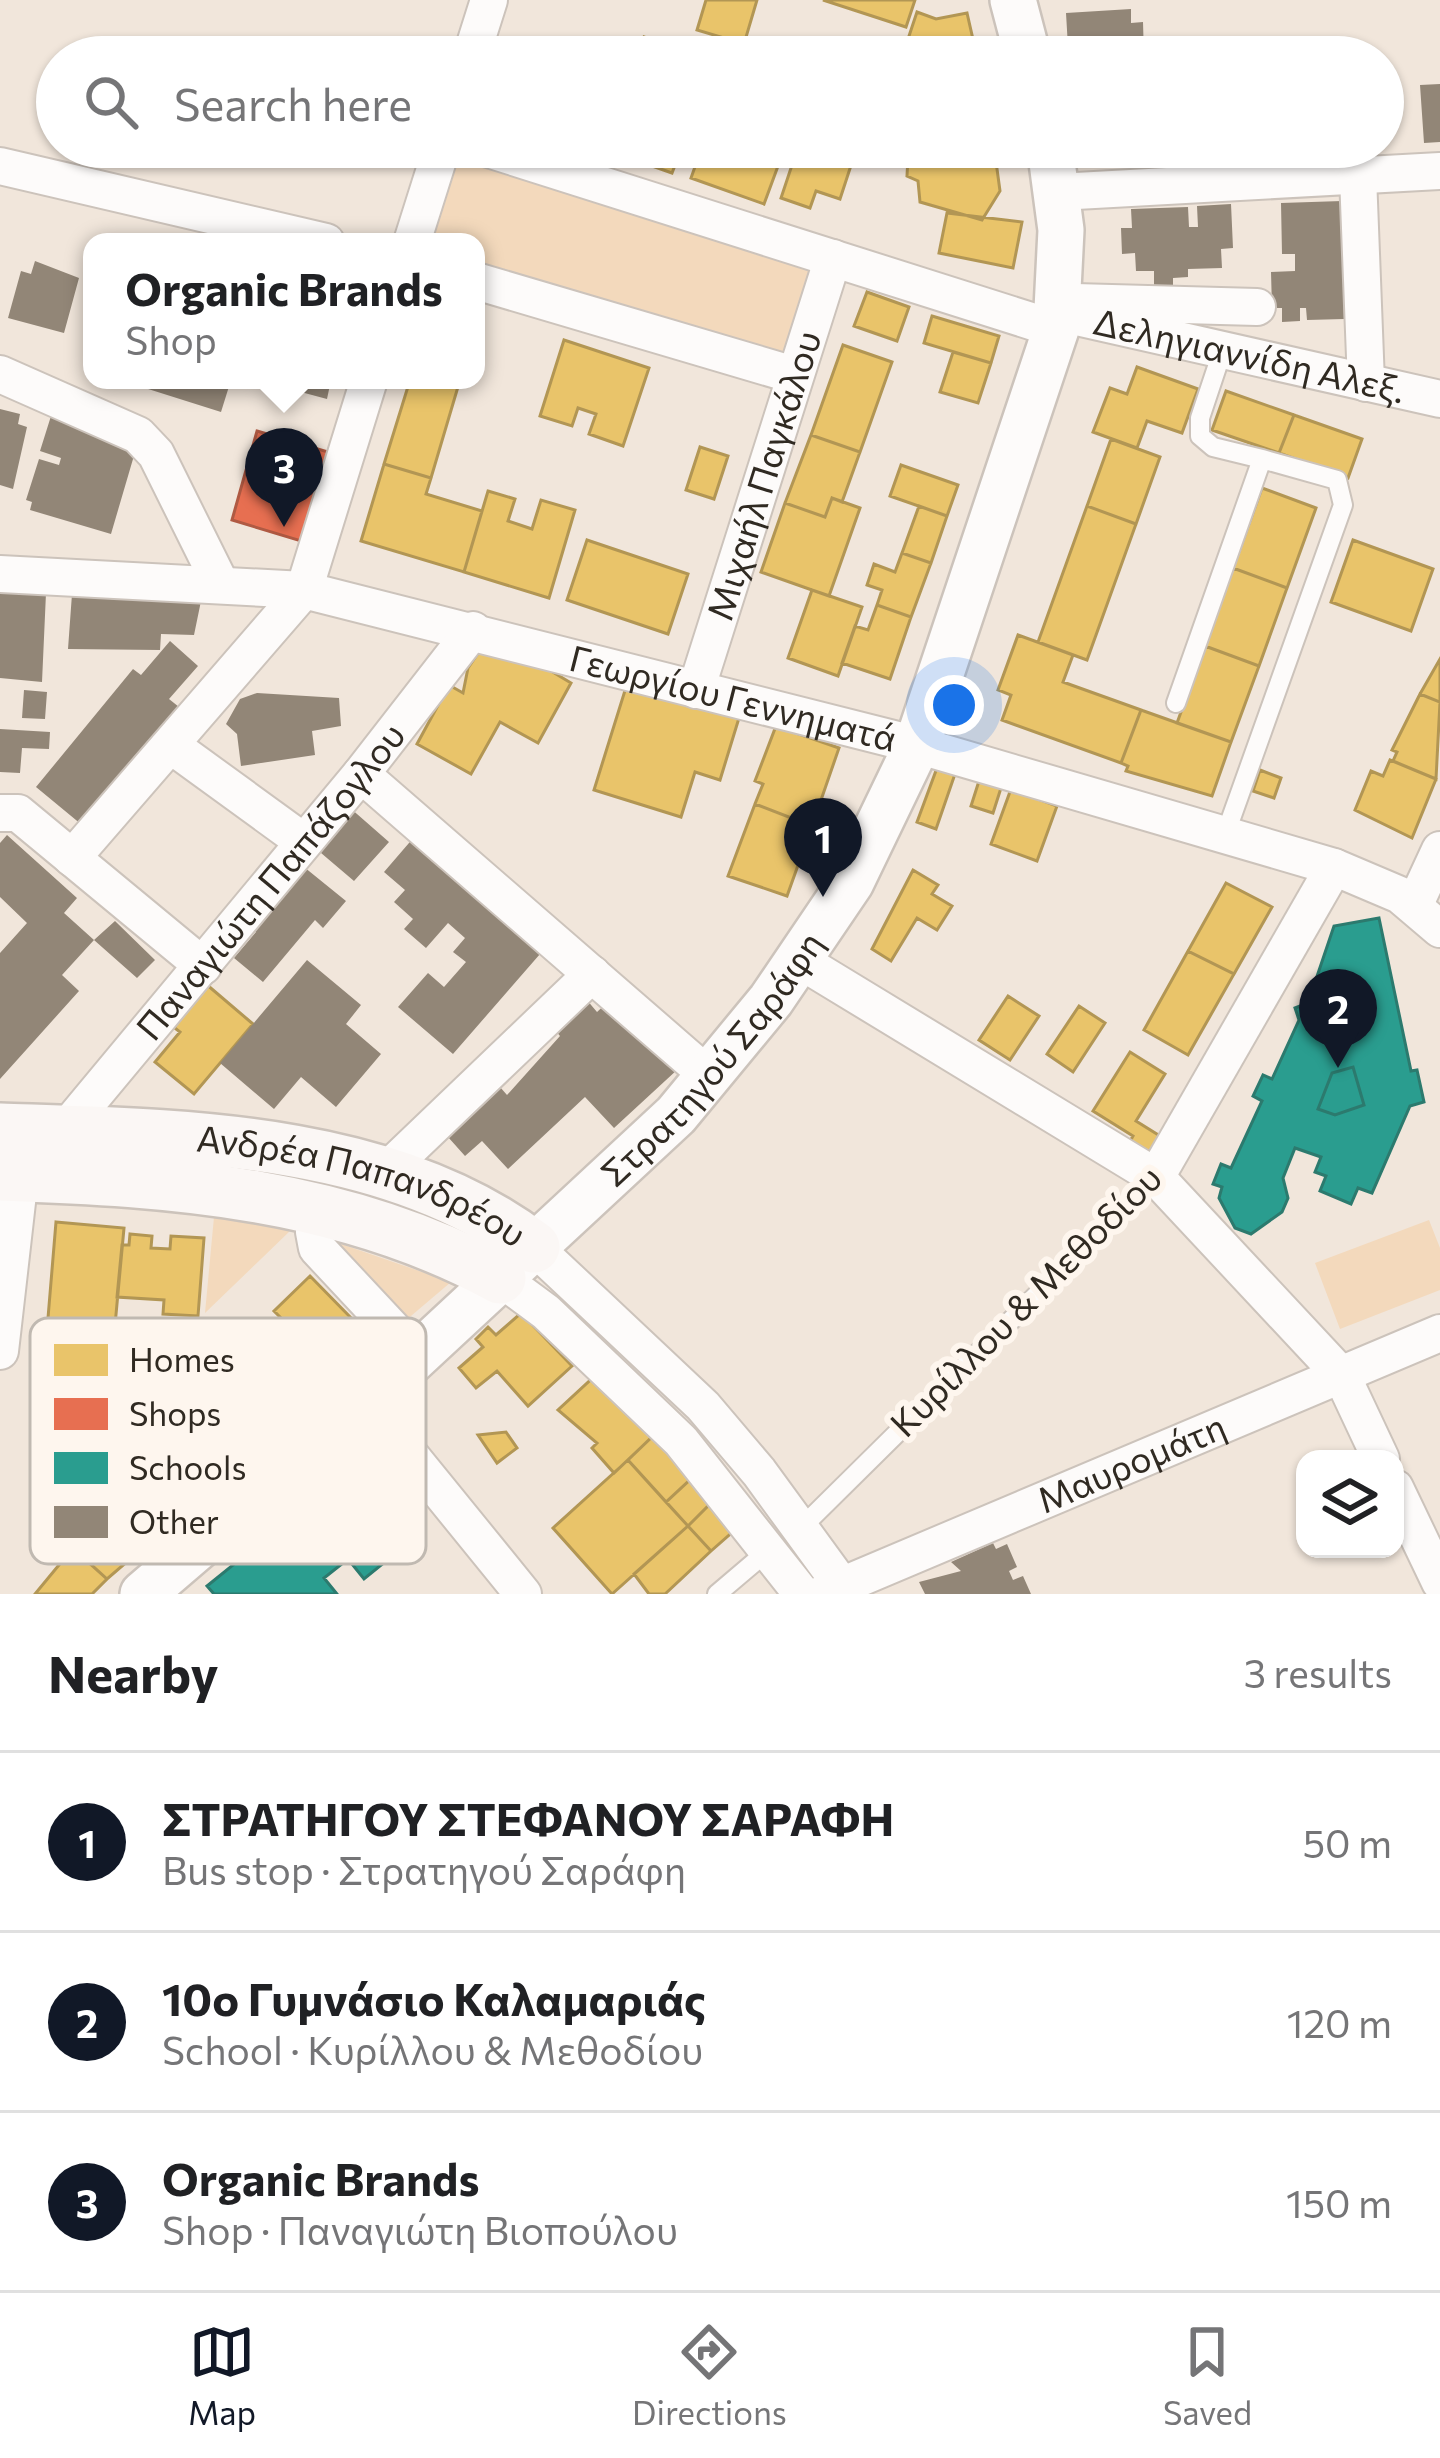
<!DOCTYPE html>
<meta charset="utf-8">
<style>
body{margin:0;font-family:Commissioner,sans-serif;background:#f2f2f2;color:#202124}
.controls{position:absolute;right:36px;bottom:36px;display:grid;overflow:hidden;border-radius:24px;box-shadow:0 3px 9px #0004}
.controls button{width:108px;height:108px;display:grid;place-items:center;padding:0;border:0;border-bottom:3px solid #e0e0e0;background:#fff;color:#202124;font:60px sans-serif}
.you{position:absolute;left:954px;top:705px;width:42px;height:42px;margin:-30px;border:9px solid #fff;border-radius:50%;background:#1a73e8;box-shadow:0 0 0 18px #1a73e833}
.badge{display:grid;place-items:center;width:78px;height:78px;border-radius:50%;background:#111827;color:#fff;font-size:39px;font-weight:700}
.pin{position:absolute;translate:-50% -99px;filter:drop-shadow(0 3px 6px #0008)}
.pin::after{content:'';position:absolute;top:63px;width:42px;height:36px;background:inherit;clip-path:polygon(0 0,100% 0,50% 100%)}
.popup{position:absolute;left:83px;top:233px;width:402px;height:156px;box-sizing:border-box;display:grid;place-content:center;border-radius:24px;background:#fff;filter:drop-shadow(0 3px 9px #0005);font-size:39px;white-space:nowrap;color:#757577}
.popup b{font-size:45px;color:#202124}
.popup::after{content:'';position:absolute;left:50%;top:100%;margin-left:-24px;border:24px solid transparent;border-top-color:#fff}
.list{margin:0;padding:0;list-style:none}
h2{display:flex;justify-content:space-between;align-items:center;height:156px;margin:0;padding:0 48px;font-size:51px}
h2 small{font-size:39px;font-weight:400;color:#757577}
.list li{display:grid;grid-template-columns:78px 1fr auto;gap:36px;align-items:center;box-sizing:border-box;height:180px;padding:0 48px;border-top:3px solid #e0e0e0}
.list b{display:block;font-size:45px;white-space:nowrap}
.list p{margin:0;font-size:39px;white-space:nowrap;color:#757577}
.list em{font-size:39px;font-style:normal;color:#757577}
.icon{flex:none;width:66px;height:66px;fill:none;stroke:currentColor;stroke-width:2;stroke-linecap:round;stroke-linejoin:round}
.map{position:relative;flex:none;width:1440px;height:1594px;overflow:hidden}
.search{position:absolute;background:#fff;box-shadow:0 3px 9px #0004;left:36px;right:36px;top:36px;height:132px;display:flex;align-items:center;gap:30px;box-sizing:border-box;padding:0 42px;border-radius:66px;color:#757577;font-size:45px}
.sheet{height:696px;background:#fff}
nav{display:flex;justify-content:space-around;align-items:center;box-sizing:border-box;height:168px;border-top:3px solid #e0e0e0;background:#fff;font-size:33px;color:#757577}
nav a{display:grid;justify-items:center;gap:6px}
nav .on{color:#111827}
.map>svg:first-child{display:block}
</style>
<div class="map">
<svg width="1440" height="1594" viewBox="0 0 1440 1594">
<rect width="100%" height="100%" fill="#f1e6db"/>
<!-- green -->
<path fill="#f3d9bc" d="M452,151L820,264L785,365L476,268V242H424Z
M214,1217L291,1230L205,1313Z
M1429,1220L1440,1248V1290L1340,1329L1315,1263Z
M321,1237L451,1282L398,1327Z"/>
<!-- homes -->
<path fill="#e9c46a" stroke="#b29654" stroke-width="3" d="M706,0H757L744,44L697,30Z
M823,0H915L906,27Z
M917,12L936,19L967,13L977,57L903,54Z
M644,37L700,57H637Z
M618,147H682L672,173L615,153Z
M702,147H785L764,204L691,178Z
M798,147H857L840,199L816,191L810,208L781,198Z
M925,147H994L1000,191L982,220L920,202L918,181L907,176L908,157Z
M947,213L1022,222L1013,268L939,253Z
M867,292L909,307L897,341L854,326Z
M932,316L999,336L991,363L924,343Z
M564,340L649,368L623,446L589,434L596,414L578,408L572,426L540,416Z
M843,345L892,362L860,452L811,435Z
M953,352L991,363L978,403L940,392Z
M1137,367L1198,389L1182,433L1147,421L1137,448L1093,432L1110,388L1127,394Z
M410,380H460L431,478L384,464Z
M1226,391L1294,415L1279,453L1212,430Z
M1294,415L1362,439L1348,478L1279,453Z
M811,435L860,452L842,502L832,498L825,517L785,503Z
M1111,439L1160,457L1136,524L1087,506Z
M700,447L728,456L714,499L686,490Z
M384,464L431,478L426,494L482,511L464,572L361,541Z
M901,465L958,485L947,516L890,496Z
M1262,488L1316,508L1287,588L1233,568Z
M488,491L515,499L508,521L532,529L541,500L575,510L549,598L464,572Z
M832,498L860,508L829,596L761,572L785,503L825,517Z
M919,506L947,516L931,563L902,553Z
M1087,506L1136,524L1087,660L1038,642Z
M587,540L688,574L668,634L567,600Z
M1353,540L1433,569L1411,631L1331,602Z
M902,553L931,563L911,617L877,605L882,590L867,585L874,564L895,572Z
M1233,568L1287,588L1259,666L1205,646Z
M812,590L862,607L838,676L788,658Z
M877,605L911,617L890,679L842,663L855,626L868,630Z
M1018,635L1073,655L1063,682L1141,710L1121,763L1002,720L1011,695L998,690Z
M483,646L536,662L571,683L538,743L500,722L471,774L417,744L449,685L463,693L468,668Z
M1205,646L1259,666L1231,742L1177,723Z
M1440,659V702L1420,694Z
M627,684L739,718L720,780L695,772L681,817L594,790Z
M1420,694L1440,702L1436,779L1393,761L1397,752L1392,750Z
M1141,710L1231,742L1212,796L1126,771L1128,766L1121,763Z
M776,726L839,748L812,826L755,804L763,784L755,781Z
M1390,760L1436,779L1412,838L1355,810L1371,771L1383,776Z
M937,768L955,774L936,829L917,822Z
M1260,770L1281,778L1274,798L1253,791Z
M979,781L1001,788L993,813L971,806Z
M1011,789L1057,806L1037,861L991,844Z
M755,804L812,826L787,896L728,876Z
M913,870L938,885L932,894L952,906L937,930L917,918L891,961L872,949Z
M1226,883L1272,907L1234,974L1188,951Z
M1188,951L1234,974L1188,1055L1144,1030Z
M206,984L253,1024L194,1094L155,1062L180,1032L171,1025Z
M1008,996L1039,1016L1010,1060L979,1040Z
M1079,1006L1105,1023L1073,1072L1047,1054Z
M1130,1052L1165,1074L1136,1121L1160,1136L1148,1155L1129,1143L1133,1136L1093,1111Z
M56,1222L124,1228L113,1347L46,1342Z
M130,1234L152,1236L151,1248L170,1249L171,1236L204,1238L198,1316L163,1314L164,1300L117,1297L122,1245H129Z
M310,1276L357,1324L306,1376L312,1382L243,1450L229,1436L219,1445L194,1419L226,1386L231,1391L250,1373L244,1366L259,1351L266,1357L293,1330L274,1311Z
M521,1313L572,1366L528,1406L497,1371L476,1388L459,1368L483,1347L476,1339L488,1327L496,1335Z
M597,1374L653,1436L614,1473L592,1448L597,1443L558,1410Z
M506,1432L517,1448L497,1463L478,1435Z
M182,1436L219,1476L194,1500L189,1493L176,1506L182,1513L164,1530L116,1479L139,1459L147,1468Z
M653,1436L692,1478L666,1502L628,1460Z
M628,1460L688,1526L612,1594L553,1528Z
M692,1478L713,1501L688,1526L666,1502Z
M116,1479L164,1530L107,1579L58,1535Z
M713,1501L737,1528L711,1551L688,1526Z
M688,1526L711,1551L665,1594H649L634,1574Z
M73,1548L107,1579L92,1594H35Z"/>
<!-- shops -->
<path fill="#e76f51" stroke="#b05a43" stroke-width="3" d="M257,431L328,452L301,541L232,520Z"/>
<!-- schools -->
<path fill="#2a9d8f" stroke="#2c7a6e" stroke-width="3" fill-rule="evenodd" d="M1379,918L1411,1071L1417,1070L1424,1102L1410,1106L1372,1193L1358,1188L1351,1204L1320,1191L1326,1176L1315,1172L1321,1157L1295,1148L1283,1178L1288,1198L1282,1212L1251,1234L1235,1228L1219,1198L1222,1187L1213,1184L1221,1164L1231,1168L1262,1101L1253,1096L1263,1075L1272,1079L1299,1020L1295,1008L1308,1003L1334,926ZM1353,1067L1364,1105L1335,1115L1318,1109L1332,1073Z
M1353,1067L1364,1105L1335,1115L1318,1109L1332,1073Z
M365,1462L387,1490L407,1474L422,1493L403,1508L422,1532L364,1579L348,1559L324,1578L337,1594H214L207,1586L280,1527L287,1536L311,1517L305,1510Z"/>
<!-- building -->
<path fill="#928677" d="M1131,9V23L1143,22L1144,57H1084L1083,46L1068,47L1066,13Z
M1440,84V142L1424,143L1420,85Z
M1101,147H1138L1139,156L1102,158Z
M1165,147H1221L1222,156L1177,159L1176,153L1165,154Z
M1342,201L1344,319L1307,320L1306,308H1300V321L1282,322V308H1272L1271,272L1295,271V254H1282L1281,203Z
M1231,204L1233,248L1221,249L1222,268L1188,269V277L1173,278V288L1154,289V271H1136L1135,253L1122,254L1121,228H1132L1131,209L1188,207L1189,227H1198L1197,206Z
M35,261L79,278L64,333L8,318L21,271L31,274Z
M147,380H231L221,412L145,388Z
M256,380H331L327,399Z
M0,409L20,414L18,424L27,427L13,489L0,485Z
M51,416L138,442L111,534L30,510L32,502L26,500L39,459L59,465L61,458L40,451Z
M0,590L46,593L42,682L0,678Z
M72,594L201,601L194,635L161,634L160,650L68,649Z
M170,641L198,666L169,699L179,707L82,825L36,787L133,669L141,675Z
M24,690L47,692L45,719L22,718Z
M257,693L339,698L341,726L312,731L315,755L241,766L237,734L226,724L240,699Z
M0,729L50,732L49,749L22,748L20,773L0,772Z
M349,807L389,842L354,881L314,847Z
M7,835L77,898L64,913L94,940L62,975L79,991L0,1079V953L27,923L0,897V843Z
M415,836L547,946L453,1054L398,1007L428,973L444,987L466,962L453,952L465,938L448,923L426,948L404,929L413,919L394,902L405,890L384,872Z
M304,867L346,901L323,928L315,920L263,982L234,958L256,932L248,925Z
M115,921L155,960L137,978L94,940Z
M307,960L361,1005L346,1024L381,1054L336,1107L301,1077L274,1109L220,1063Z
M612,998L678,1069L614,1128L585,1097L508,1169L482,1141L465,1156L448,1137L464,1122L458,1116L500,1087L507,1095L560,1036L554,1029L586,999L597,1012Z
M993,1543L996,1549L1007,1544L1017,1567L1009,1571L1013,1580L1023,1576L1031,1594H925L919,1582L961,1571L951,1562Z"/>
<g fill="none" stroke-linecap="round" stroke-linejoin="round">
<defs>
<path id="service" d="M1222,352L1200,418V436L1213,447L1262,459
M1176,703L1262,459L1337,480L1343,505L1224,838
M800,1529L1156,1177
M717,1594L770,1549"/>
<g id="minor">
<path d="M471,57L489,0"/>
<path d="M482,147L1056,329"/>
<path d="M0,166L326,242"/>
<path d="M1358,176L1366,383"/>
<path d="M1058,192L1440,171"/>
<path d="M412,242L442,147"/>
<path d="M476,281L794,375"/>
<path d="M1075,302L1257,307"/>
<path id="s1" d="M1059,313L1440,399"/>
<path d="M0,374L138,435L156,454L221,585"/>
<path id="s2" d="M0,574L304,590L917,745L1334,867L1400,895L1440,929"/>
<path id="s3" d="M696,690L833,258"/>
<path d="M172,746L304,842"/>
<path d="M361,774L710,1077"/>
<path d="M0,813H18L203,966"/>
<path d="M72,858L304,590L369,380"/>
<path d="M1415,904L1440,850"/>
<path d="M799,960L1156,1177L1342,1376L1381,1459"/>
<path id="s4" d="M64,1131L361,774L473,630"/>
<path d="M384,1173L592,974"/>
<path d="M1156,1177L1334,867"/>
<path d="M321,1207L314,1232L317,1248L417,1355"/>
<path d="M534,1247L703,1406L759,1472L848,1594"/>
<path d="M500,1278L546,1312L681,1441L802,1594"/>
<path d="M0,1351L20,1176"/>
<path d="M367,1402L523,1594"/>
<path d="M1395,1488L1440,1582"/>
<path id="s5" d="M822,1594L1440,1333"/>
</g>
<g id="tertiary">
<path d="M1013,0L1028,57"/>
<path id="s6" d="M143,1594L367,1402L676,1115L771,1000L851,882L917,745L1056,329L1061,230L1050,147"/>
</g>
<g id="secondary">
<path id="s7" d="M0,1129C175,1135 388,1135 534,1247"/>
<path d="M0,1175C175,1181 343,1193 500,1278"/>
</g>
</defs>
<!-- service casing -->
<use href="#service" stroke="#ccc3bb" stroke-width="22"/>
<!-- minor casing -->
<use href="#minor" stroke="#ccc3bb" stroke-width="40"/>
<!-- tertiary casing -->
<use href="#tertiary" stroke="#ccc3bb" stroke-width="50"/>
<!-- secondary casing -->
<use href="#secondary" stroke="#ccc3bb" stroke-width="56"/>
<!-- service -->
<use href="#service" stroke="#fdfbfa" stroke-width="18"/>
<!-- minor -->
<use href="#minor" stroke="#fdfbfa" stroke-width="36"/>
<!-- tertiary -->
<use href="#tertiary" stroke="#fdfbfa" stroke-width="45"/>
<!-- secondary -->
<use href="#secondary" stroke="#fbf7f5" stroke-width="51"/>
</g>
<g text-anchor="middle" stroke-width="12" stroke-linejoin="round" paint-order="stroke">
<!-- street labels -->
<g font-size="36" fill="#302a22" stroke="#fef6ee">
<text dy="13" stroke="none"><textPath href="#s1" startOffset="195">Δεληγιαννίδη Αλεξ.</textPath></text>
<text dy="13" stroke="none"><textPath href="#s3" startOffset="225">Μιχαήλ Παγκάλου</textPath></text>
<text dy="13" stroke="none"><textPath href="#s2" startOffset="747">Γεωργίου Γεννηματά</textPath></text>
<text dy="13" stroke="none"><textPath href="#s4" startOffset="324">Παναγιώτη Παπάζογλου</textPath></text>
<text dy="13" stroke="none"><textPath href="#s6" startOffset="783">Στρατηγού Σαράφη</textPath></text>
<text dy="13" stroke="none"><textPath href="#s7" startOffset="369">Ανδρέα Παπανδρέου</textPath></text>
<text transform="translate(1026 1301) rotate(-45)" y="13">Κυρίλλου &amp; Μεθοδίου</text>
<text dy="13" stroke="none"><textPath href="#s5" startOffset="336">Μαυρομάτη</textPath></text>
</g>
</g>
<!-- legend -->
<rect x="30" y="1318" width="396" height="246" rx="18" fill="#fef6ee" stroke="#c0b9b1" stroke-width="3"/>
<rect x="54" y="1344" width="54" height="32" fill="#e9c46a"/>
<rect x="54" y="1398" width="54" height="32" fill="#e76f51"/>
<rect x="54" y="1452" width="54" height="32" fill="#2a9d8f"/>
<rect x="54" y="1506" width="54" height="32" fill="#928677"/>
<g font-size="33" fill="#302a22">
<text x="129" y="1372">Homes</text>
<text x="129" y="1426">Shops</text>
<text x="129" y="1480">Schools</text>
<text x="129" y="1534">Other</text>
</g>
</svg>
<div class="controls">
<button><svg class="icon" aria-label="layers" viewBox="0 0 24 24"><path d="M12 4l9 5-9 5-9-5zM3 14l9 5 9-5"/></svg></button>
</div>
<div class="you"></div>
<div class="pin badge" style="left:823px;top:897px">1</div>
<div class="pin badge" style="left:1338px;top:1068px">2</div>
<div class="pin badge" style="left:284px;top:527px">3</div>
<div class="popup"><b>Organic Brands</b>Shop</div>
<div class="search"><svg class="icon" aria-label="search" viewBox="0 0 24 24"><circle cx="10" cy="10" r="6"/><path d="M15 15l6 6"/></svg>Search here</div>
</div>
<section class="sheet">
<h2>Nearby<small>3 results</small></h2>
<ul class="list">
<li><span class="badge">1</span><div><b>ΣΤΡΑΤΗΓΟΥ ΣΤΕΦΑΝΟΥ ΣΑΡΑΦΗ</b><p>Bus stop · Στρατηγού Σαράφη</p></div><em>50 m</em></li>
<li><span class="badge">2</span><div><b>10ο Γυμνάσιο Καλαμαριάς</b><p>School · Κυρίλλου &amp; Μεθοδίου</p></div><em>120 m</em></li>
<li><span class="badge">3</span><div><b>Organic Brands</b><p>Shop · Παναγιώτη Βιοπούλου</p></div><em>150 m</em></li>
</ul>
</section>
<nav>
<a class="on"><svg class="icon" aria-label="map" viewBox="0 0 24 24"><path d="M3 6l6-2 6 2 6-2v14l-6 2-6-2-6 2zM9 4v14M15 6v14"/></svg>Map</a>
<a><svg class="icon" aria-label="directions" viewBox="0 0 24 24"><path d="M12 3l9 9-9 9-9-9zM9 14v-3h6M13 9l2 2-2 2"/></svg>Directions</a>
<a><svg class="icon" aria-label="saved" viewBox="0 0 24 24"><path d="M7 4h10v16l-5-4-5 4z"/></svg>Saved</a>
</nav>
